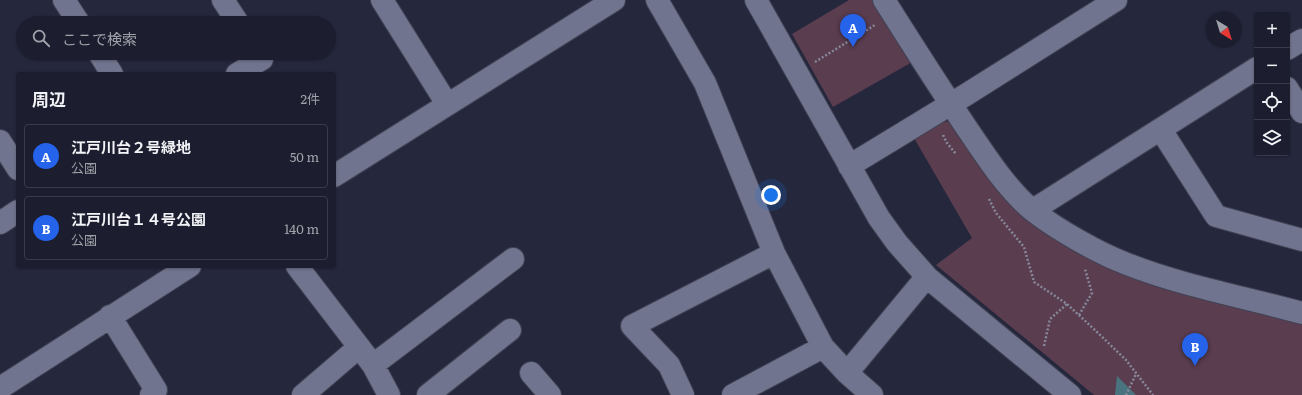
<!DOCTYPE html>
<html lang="ja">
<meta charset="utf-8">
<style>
body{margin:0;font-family:Literata,"Noto Sans JP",serif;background:#292a3a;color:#f1f3f6}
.controls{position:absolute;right:12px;top:12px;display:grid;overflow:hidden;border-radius:4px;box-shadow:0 1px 3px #0004}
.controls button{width:36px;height:36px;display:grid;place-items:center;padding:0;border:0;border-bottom:1px solid #3a3b4a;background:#1c1d2e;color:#f1f3f6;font:20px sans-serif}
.compass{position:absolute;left:1206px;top:12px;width:36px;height:36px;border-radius:50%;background:#1c1d2e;box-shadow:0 1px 3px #0004;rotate:142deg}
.you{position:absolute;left:771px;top:195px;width:14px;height:14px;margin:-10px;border:3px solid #fff;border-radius:50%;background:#1a73e8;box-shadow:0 0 0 6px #1a73e833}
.badge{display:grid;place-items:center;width:26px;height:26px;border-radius:50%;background:#2563eb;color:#fff;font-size:13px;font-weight:700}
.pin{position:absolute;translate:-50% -33px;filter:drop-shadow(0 1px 2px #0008)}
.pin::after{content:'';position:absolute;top:21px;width:14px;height:12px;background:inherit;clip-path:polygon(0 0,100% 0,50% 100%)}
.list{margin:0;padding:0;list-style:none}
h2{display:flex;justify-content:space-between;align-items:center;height:52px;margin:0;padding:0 16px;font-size:17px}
h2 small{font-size:13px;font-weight:400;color:#a0a2aa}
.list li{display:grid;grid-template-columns:26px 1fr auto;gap:12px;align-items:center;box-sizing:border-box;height:64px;margin:0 8px 8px;padding:0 8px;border:1px solid #3a3b4a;border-radius:4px}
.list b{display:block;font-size:15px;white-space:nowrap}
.list p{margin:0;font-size:13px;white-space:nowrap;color:#a0a2aa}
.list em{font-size:13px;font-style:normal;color:#a0a2aa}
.icon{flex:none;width:22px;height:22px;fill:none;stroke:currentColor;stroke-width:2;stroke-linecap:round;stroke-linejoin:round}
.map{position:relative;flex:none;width:1302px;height:395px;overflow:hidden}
.search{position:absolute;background:#1c1d2e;box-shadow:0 1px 3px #0004;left:16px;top:16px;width:320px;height:44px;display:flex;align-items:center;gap:10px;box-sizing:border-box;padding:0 14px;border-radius:22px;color:#a0a2aa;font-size:15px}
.panel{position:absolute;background:#1c1d2e;box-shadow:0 1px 3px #0004;left:16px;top:72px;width:320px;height:196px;border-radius:4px}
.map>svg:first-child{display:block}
</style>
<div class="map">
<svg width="1302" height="395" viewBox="0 0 1302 395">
<rect width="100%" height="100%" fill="#25273d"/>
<!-- green -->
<path fill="#5a3d4f" d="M849,0H875L914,61L833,107L792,34Z
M943,121L956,123L1036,219L1302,319V395H1094L936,265L972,238L914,138Z"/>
<!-- water -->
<path fill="#49747f" d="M1117,376L1136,395H1115Z"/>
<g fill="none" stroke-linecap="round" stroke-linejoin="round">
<defs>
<path id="minor" d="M64,0L79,23
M223,0L238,23
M382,0L447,104
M657,0L705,83L774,253L823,347L847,373L872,395
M756,0L879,218L897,243L928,278L1070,395
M884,0C911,43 938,85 966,127C986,156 1005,187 1032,210C1056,229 1098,253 1127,264C1183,286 1244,297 1302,313
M1287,49L1302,40
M99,53L112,74
M237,74L262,59
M1287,88L1302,112
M1161,130L1216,216L1302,240
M0,141L18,169
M849,166L964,96L1116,0
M334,176L614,0
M1033,210L1257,68
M0,223L18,211
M297,266L373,365L389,395
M110,316L156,390L151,395
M373,365L513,259
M531,373L550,395
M847,373L919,286L928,278
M0,388L190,266
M303,395L359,347
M428,395L510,330
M683,395L669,365L632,326L774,253
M733,395L823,347"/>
</defs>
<!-- minor casing -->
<use href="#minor" stroke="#414254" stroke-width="24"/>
<!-- path -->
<path stroke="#86889a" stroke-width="2.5" stroke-dasharray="2 2" stroke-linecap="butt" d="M815,62L875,25
M943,135L947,143L956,154
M989,199L996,213L1024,247L1034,282L1067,304L1097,332L1126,360L1153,395
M1079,315L1092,293L1085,269
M1044,346L1050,319L1067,304
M1126,395L1136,374"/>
<!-- minor -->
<use href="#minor" stroke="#71748e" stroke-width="22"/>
</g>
</svg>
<div class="controls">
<button>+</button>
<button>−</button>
<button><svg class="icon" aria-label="locate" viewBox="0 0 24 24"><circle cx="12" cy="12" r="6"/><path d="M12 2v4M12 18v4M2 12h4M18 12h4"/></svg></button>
<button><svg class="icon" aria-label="layers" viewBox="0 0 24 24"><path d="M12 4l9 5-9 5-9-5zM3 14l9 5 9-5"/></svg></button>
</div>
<svg class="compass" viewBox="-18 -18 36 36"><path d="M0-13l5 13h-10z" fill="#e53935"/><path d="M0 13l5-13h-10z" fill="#a0a2aa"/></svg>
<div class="you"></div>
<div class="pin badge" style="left:853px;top:47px">A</div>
<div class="pin badge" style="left:1195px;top:366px">B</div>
<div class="search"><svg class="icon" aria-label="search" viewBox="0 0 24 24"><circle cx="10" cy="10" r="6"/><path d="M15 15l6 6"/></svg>ここで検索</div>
<section class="panel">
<h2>周辺<small>2件</small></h2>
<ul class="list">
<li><span class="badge">A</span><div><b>江戸川台２号緑地</b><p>公園</p></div><em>50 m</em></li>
<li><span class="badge">B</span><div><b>江戸川台１４号公園</b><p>公園</p></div><em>140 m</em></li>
</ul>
</section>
</div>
